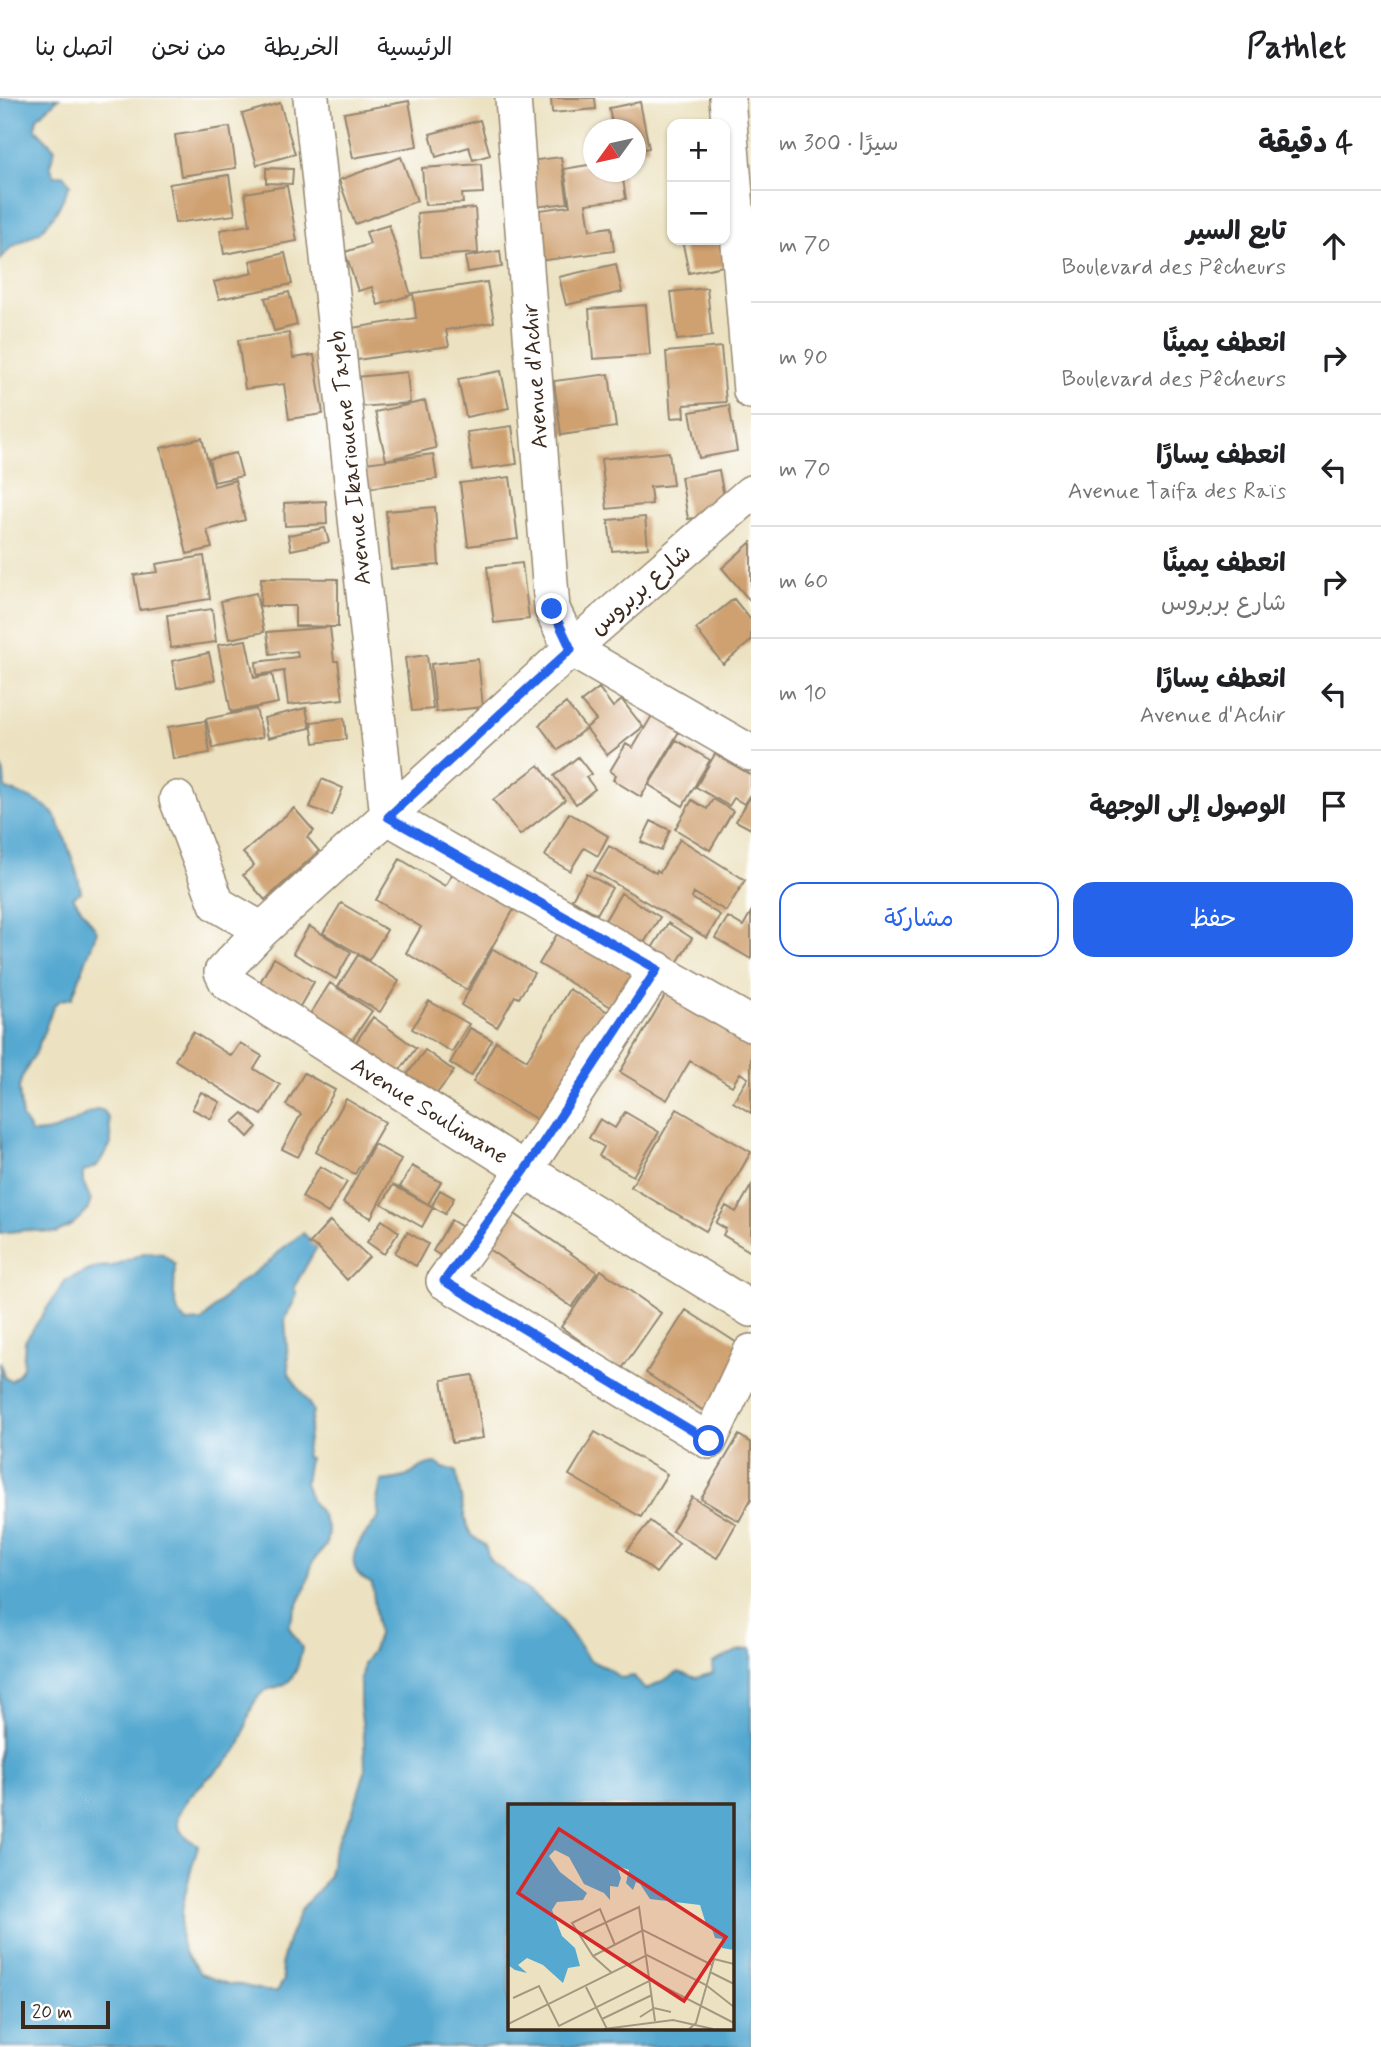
<!DOCTYPE html>
<html lang="ar">
<meta charset="utf-8">
<style>
body{margin:0;font-family:Mynerve,"Playpen Sans Arabic",sans-serif;background:#f6f6f6;color:#202124;direction:rtl}
.controls{position:absolute;right:21px;top:21px;display:grid;overflow:hidden;border-radius:14px;box-shadow:0 2px 5px #0004}
.controls button{width:63px;height:63px;display:grid;place-items:center;padding:0;border:0;border-bottom:2px solid #e0e0e0;background:#fff;color:#202124;font:35px sans-serif}
.compass{position:absolute;left:583px;top:21px;width:63px;height:63px;border-radius:50%;background:#fff;box-shadow:0 2px 5px #0004;rotate:237deg}
.scale{position:absolute;left:21px;bottom:18px;width:89px;box-sizing:border-box;padding-left:7px;border:4px solid #3b2a1e;border-top:0;font-size:19px;line-height:24px;white-space:nowrap;color:#3b2a1e;-webkit-text-stroke:5px #fff;paint-order:stroke}
.stop{position:absolute;width:21px;height:21px;margin:-16px;border:5px solid #2563eb;border-radius:50%;background:#fff}
.stop.end{background:#2563eb;border-color:#fff;box-shadow:0 2px 7px #0008}
.list{margin:0;padding:0;list-style:none}
h2{display:flex;justify-content:space-between;align-items:center;height:91px;margin:0;padding:0 28px;font-size:30px}
h2 small{font-size:23px;font-weight:400;color:#757577}
.list li{display:grid;grid-template-columns:46px 1fr auto;gap:21px;align-items:center;box-sizing:border-box;height:112px;padding:0 28px;border-top:2px solid #e0e0e0}
.list b{display:block;font-size:26px;white-space:nowrap}
.list p{margin:0;font-size:23px;white-space:nowrap;color:#757577}
.list em{font-size:23px;font-style:normal;color:#757577}
.actions{display:flex;gap:14px;padding:21px 28px}
.actions a{flex:1;padding:16px 0;border:2px solid #2563eb;border-radius:21px;text-align:center;font-size:24px;color:#2563eb}
.actions .main{background:#2563eb;color:#fff}
.icon{flex:none;width:38px;height:38px;fill:none;stroke:currentColor;stroke-width:2;stroke-linecap:round;stroke-linejoin:round}
.map{position:relative;flex:none;width:751px;height:1949px;overflow:hidden;direction:ltr}
header{display:flex;align-items:center;gap:42px;box-sizing:border-box;height:98px;padding:0 35px;background:#fff;border-bottom:2px solid #e0e0e0}
header strong{font-size:33px}
nav{display:flex;gap:38px;margin-inline-start:auto;font-size:24px}
main{display:flex}
aside{flex:1;background:#fff}
.map>svg:first-child{display:block}
</style>
<header>
<strong>Pathlet</strong>
<nav><a>الرئيسية</a><a>الخريطة</a><a>من نحن</a><a>اتصل بنا</a></nav>
</header>
<main>
<aside>
<h2>4 دقيقة<small>سيرًا · 300 m</small></h2>
<ul class="list">
<li><svg class="icon" aria-label="ahead" viewBox="0 0 24 24"><path d="M12 20V5M6 11l6-6 6 6"/></svg><div><b>تابع السير</b><p>Boulevard des Pêcheurs</p></div><em>70 m</em></li>
<li><svg class="icon" aria-label="right" viewBox="0 0 24 24"><path d="M7 20v-9h11M14 6l5 5-5 5"/></svg><div><b>انعطف يمينًا</b><p>Boulevard des Pêcheurs</p></div><em>90 m</em></li>
<li><svg class="icon" aria-label="left" viewBox="0 0 24 24"><path d="M17 20v-9H6M10 6l-5 5 5 5"/></svg><div><b>انعطف يسارًا</b><p>Avenue Taifa des Raïs</p></div><em>70 m</em></li>
<li><svg class="icon" aria-label="right" viewBox="0 0 24 24"><path d="M7 20v-9h11M14 6l5 5-5 5"/></svg><div><b>انعطف يمينًا</b><p>شارع بربروس</p></div><em>60 m</em></li>
<li><svg class="icon" aria-label="left" viewBox="0 0 24 24"><path d="M17 20v-9H6M10 6l-5 5 5 5"/></svg><div><b>انعطف يسارًا</b><p>Avenue d'Achir</p></div><em>10 m</em></li>
<li><svg class="icon" aria-label="arrive" viewBox="0 0 24 24"><path d="M6 21V4h12l-3 4 3 4H6"/></svg><div><b>الوصول إلى الوجهة</b></div></li>
</ul>
<div class="actions"><a class="main">حفظ</a><a>مشاركة</a></div>
</aside>
<div class="map">
<svg width="751" height="1949" viewBox="0 0 751 1949">
<rect width="100%" height="100%" fill="#fff"/>
<filter id="ink" filterUnits="userSpaceOnUse"><feTurbulence type="fractalNoise" baseFrequency=".0143" numOctaves="2"/><feDisplacementMap in="SourceGraphic" scale="14" xChannelSelector="R" yChannelSelector="G"/><feConvolveMatrix kernelMatrix="1 2 1 2 8 2 1 2 1" color-interpolation-filters="sRGB"/></filter>
<filter id="wash" filterUnits="userSpaceOnUse"><feTurbulence type="fractalNoise" baseFrequency=".00686" numOctaves="4" result="noise"/><feDisplacementMap in="SourceGraphic" scale="28" xChannelSelector="R" yChannelSelector="G"/><feGaussianBlur stdDeviation="1.57" result="paint"/><feColorMatrix in="noise" values="0 0 0 0 0 0 0 0 0 0 0 0 0 0 0 0 0 1.4 0 .05"/><feComposite in="paint" operator="in"/></filter>
<g filter="url(#wash)">
<rect width="100%" height="100%" fill="#ece2c1"/>
<!-- water -->
<path fill="#55a8d0" stroke="#486977" stroke-width="2" fill-rule="evenodd" d="M0,0H59L37,20L35,30L55,51L50,67L54,78L63,77L70,86L56,115L41,133L10,150L0,162Z
M0,667L4,676L5,690C20,697 38,701 50,712C61,721 79,779 81,794L73,799L97,833L72,900L61,902L54,907L37,952L22,979L19,990L22,1020L32,1035C65,1034 71,1022 98,1011L104,1013L109,1021L111,1046L97,1068L83,1074V1084L91,1102L87,1113L72,1127L56,1135L27,1132L0,1135Z
M303,1135L317,1149L294,1189L297,1197L285,1221L289,1276L313,1312L305,1359L309,1360L305,1385L312,1404L322,1417L328,1431L326,1448L313,1463L305,1492L293,1516L289,1529L302,1550C299,1564 297,1580 283,1587C274,1591 266,1589 259,1598C246,1612 248,1636 237,1652C227,1669 167,1705 179,1730C182,1737 192,1743 198,1748C191,1771 173,1832 184,1853C188,1860 196,1867 200,1876L228,1886L241,1887L266,1893H277L284,1882L281,1867L288,1842L301,1811L318,1793L329,1777L333,1756L341,1735L352,1716L365,1673L364,1639L360,1609V1586L363,1566L373,1552L378,1536L372,1486C366,1482 357,1478 355,1470C348,1452 369,1432 379,1419L377,1403L381,1383C391,1382 401,1381 409,1377C422,1370 420,1367 436,1365L443,1370L456,1373L465,1421L471,1437L485,1447L489,1461L553,1513L570,1534L589,1562L609,1571L620,1580L634,1578L645,1592L679,1574L696,1580L713,1575L712,1565L737,1553L751,1551V1949H0V1263L4,1279L11,1283L19,1276L23,1268L25,1243L66,1182L97,1169L113,1168L146,1154L163,1156L175,1166L174,1196L178,1215L187,1224L202,1223L236,1187L268,1165L283,1150ZM509,1708H732V1930H509Z"/>
<g id="blocks">
<!-- building -->
<path fill="#cfa070" d="M551,0H595L596,11L552,15Z
M409,3L417,48L353,60L344,15Z
M640,4L649,50L636,53V32H613L609,10Z
M280,5L295,56L257,67L242,16Z
M480,22L490,57L473,62L469,49L436,59L430,36Z
M230,29L236,70L181,78L175,37Z
M401,59L417,103L355,126L339,82Z
M561,59L568,105L535,109L529,63Z
M481,66L483,95L462,96L463,105L425,107L422,70Z
M594,66V74H622L626,101L586,106L590,132L611,129L614,153L539,163L532,113L570,108L564,71Z
M266,70L293,71L292,86L266,85Z
M229,77L235,117L175,125L169,86Z
M287,88L297,143L224,156L220,132L250,127L245,95Z
M475,110L478,155L421,159L417,115Z
M389,127L411,197L378,207L372,189L358,193L345,154L370,146L366,134Z
M682,142H723L728,167L689,175Z
M500,153L502,169L468,174L465,159Z
M285,155L292,186L219,201L214,184L253,175L250,163Z
M616,166L622,194L566,207L559,179Z
M487,184L494,224L446,232L449,248L357,262L352,230L416,220L413,195Z
M707,190L712,238L677,242L671,194Z
M289,194L297,227L274,233L265,200Z
M646,207L650,257L593,261L589,211Z
M289,235L293,260L314,257L323,316L289,321L284,286L245,291L238,242Z
M721,249L726,304L684,307L685,319L671,320L666,254Z
M501,273L509,310L466,319L458,281Z
M407,274L410,305L359,309L356,279Z
M609,276L616,329L561,337L554,283Z
M425,303L436,350L386,362L375,314Z
M729,307L737,353L699,360L690,314Z
M512,328L517,366L472,372L467,334Z
M202,340L214,388L235,382L245,422L207,432L212,450L187,456L161,350Z
M669,354L673,387L650,389L652,406L607,411L601,361Z
M236,355L242,378L214,384L209,361Z
M433,356L437,381L368,390L365,365Z
M719,372L727,415L688,421L681,379Z
M510,379L518,441L468,448L460,385Z
M326,403L327,426L285,428L284,405Z
M435,409L439,467L391,471L386,413Z
M645,419L648,450L612,453L608,422Z
M325,430L329,444L291,452L288,437Z
M751,444V504L722,470Z
M204,458L210,501L140,512L134,477L158,474L156,466Z
M522,465L529,521L494,525L487,469Z
M261,480L338,481V529L295,528V508H260Z
M256,495L264,534L229,541L221,503Z
M734,501L751,522V543L723,566L696,531Z
M212,511L216,544L171,550L167,517Z
M330,529L334,563H338L343,601L288,607L284,573L257,577L256,564L298,559L297,553L270,556L267,534Z
M246,542L254,580L272,576L278,605L231,614L218,547Z
M209,555L215,582L177,590L172,563Z
M427,557L433,611L412,613L405,560Z
M478,561L483,609L436,614L431,566Z
M599,590L613,609L622,602L643,629L607,657L586,630L596,622L581,604Z
M566,605L586,630L558,652L539,627Z
M657,609L684,625L641,699L613,682L616,677L610,673L626,646L633,650Z
M306,610L310,630L268,640L264,620Z
M256,611L263,639L213,650L206,621Z
M344,620L346,641L314,645L311,624Z
M205,623L210,655L173,661L168,629Z
M676,642L710,662L683,708L649,687Z
M715,656L751,677V695L744,706L734,700L729,708L696,689Z
M578,659L591,676L586,679L595,691L576,706L554,678Z
M539,667L565,702L520,737L493,702Z
M322,681L343,690L332,718L310,709Z
M751,698V731L736,723Z
M713,701L733,713L710,752L675,731L692,702L707,711Z
M294,710L314,733L307,739L319,753L265,802L243,777L254,767L243,755Z
M569,715L608,738L598,758L584,750L570,773L545,758Z
M651,723L670,732L661,753L641,744Z
M680,741L745,782L726,813L694,795L692,800L720,817L707,840L594,773L609,748L656,775L657,772L660,774Z
M400,761L445,788L456,770L517,806L467,892L406,855L421,829L376,802Z
M587,776L612,790L597,816L572,801Z
M621,795L660,819L642,848L604,824Z
M341,805L387,832L369,862L323,835Z
M751,814V861L715,840L728,819L743,828Z
M668,825L692,840L677,865L652,850Z
M309,828L351,854L336,881L293,855Z
M562,828L639,873L616,912L539,866Z
M493,851L534,875L519,900L515,898L497,929L461,907Z
M358,857L399,883L380,914L338,889Z
M274,860L314,884L296,915L256,891Z
M330,885L372,913L344,954L303,927Z
M670,889L751,936V1015L733,1004L748,980L740,975L732,988L690,963L667,1002L620,974Z
M569,891L608,914L543,1025L473,984L496,943L527,962Z
M429,903L469,926L452,954L412,931Z
M373,919L416,950L394,980L352,950Z
M470,930L492,942L471,978L450,965Z
M193,934L231,958L240,945L262,958L254,971L280,987L262,1017L175,962Z
M425,952L454,973L431,1003L403,982Z
M304,975L335,992L298,1059L282,1051L301,1016L286,1007Z
M201,994L220,1004L211,1021L192,1011Z
M346,1001L385,1024L355,1076L316,1054Z
M677,1011L751,1054L706,1133L631,1089Z
M625,1014L659,1034L633,1078L599,1058L604,1049L589,1040L600,1021L615,1030Z
M243,1015L257,1029L248,1039L233,1024Z
M374,1046L401,1061L371,1120L343,1105Z
M320,1068L347,1084L328,1115L302,1099Z
M412,1068L441,1084L428,1106L400,1089Z
M393,1087L433,1109L422,1129L382,1106Z
M751,1088V1154L723,1137L726,1131L716,1125L726,1108L736,1114Z
M440,1092L454,1100L445,1116L432,1108Z
M512,1114L597,1174L572,1209L487,1150Z
M382,1122L399,1134L384,1156L367,1144Z
M451,1122L464,1130L446,1161L433,1153Z
M330,1123L369,1159L347,1182L317,1149L309,1146Z
M407,1134L428,1146L416,1168L395,1155Z
M601,1172L661,1215L621,1272L561,1229Z
M686,1212L748,1252L707,1315L646,1275Z
M473,1277L483,1340L452,1345L442,1282Z
M595,1334L667,1376L641,1419L569,1377Z
M739,1337L751,1345V1401L739,1423L701,1401Z
M692,1399L736,1426L717,1460L672,1433Z
M650,1423L679,1445L656,1475L627,1452Z"/>
</g>
</g>
<g filter="url(#ink)">
<use href="#blocks" fill-opacity="0" stroke="#948670" stroke-width="2"/>
<g fill="none" stroke-linecap="round" stroke-linejoin="round">
<defs>
<path id="minor" d="M311,0L388,719L751,926
M513,0L552,511L571,551L751,655
M727,0L751,293
M751,395L571,551L262,832L222,874L227,884L525,1072L751,1211
M177,701L217,806L262,832
M657,871L525,1072L444,1183L709,1343L751,1254"/>
</defs>
<!-- minor casing -->
<use href="#minor" stroke="#948670" stroke-width="38"/>
<!-- minor -->
<use href="#minor" stroke="#fff" stroke-width="35"/>
</g>
</g>
<g fill="none" stroke-linecap="round" stroke-linejoin="round" filter="url(#ink)">
<!-- route -->
<path stroke="#2563eb" stroke-width="9" d="M552,511L571,551L388,719L657,871L525,1072L444,1183L709,1343"/>
</g>
<g text-anchor="middle" stroke-width="5" stroke-linejoin="round" paint-order="stroke">
<!-- street labels -->
<g font-size="23" fill="#3b2a1e" stroke="#fff">
<text transform="translate(534 278) rotate(-94)" y="8">Avenue d'Achir</text>
<text transform="translate(349 360) rotate(-96)" y="8">Avenue Ikariouene Tayeb</text>
<text transform="translate(640 491) rotate(-41)" y="8">شارع بربروس</text>
<text transform="translate(430 1012) rotate(32)" y="8">Avenue Soulimane</text>
</g>
</g>
<!-- overview -->
<g transform="translate(508 1706)">
<rect width="226" height="226" fill="#ece2c1"/>
<path d="M0,0H226V146L214,144V135L207,134L203,122L198,120L192,101L142,95L132,80L128,78L125,86L118,79L121,66L109,62L113,74L110,83L102,82V96L96,89L76,80L61,53L47,46L41,52L52,68L79,89L75,96L49,98L44,106L54,132L67,144L72,162L60,164L55,179L35,161L19,154L10,161L19,169L7,166L0,161Z" fill="#55a8d0"/>
<path fill="none" stroke="#a59880" stroke-width="2" d="M71,131L131,103L147,217M85,152L135,126L204,161M202,168L226,180M104,169L85,152L64,119L92,105L107,141M78,183L99,225M5,194L31,182L51,222L143,176L226,219M132,213L146,204L163,208M94,215L144,191M0,220L139,151L198,181L226,203M96,225L165,216L205,225M181,225L188,219L206,155L226,160"/>
<path fill="#d62828" fill-opacity="0.15" stroke="#d62828" stroke-width="3.5" d="M51,25L218,133L176,197L10,89Z"/>
<rect width="226" height="226" fill="none" stroke="#3b2a1e" stroke-width="3.5"/>
</g>
</svg>
<div class="controls">
<button>+</button>
<button>−</button>
</div>
<svg class="compass" viewBox="-18 -18 36 36"><path d="M0-13l5 13h-10z" fill="#e53935"/><path d="M0 13l5-13h-10z" fill="#757577"/></svg>
<div class="scale">20 m</div>
<div class="stop" style="left:709px;top:1343px"></div>
<div class="stop end" style="left:552px;top:511px"></div>
</div>
</main>
